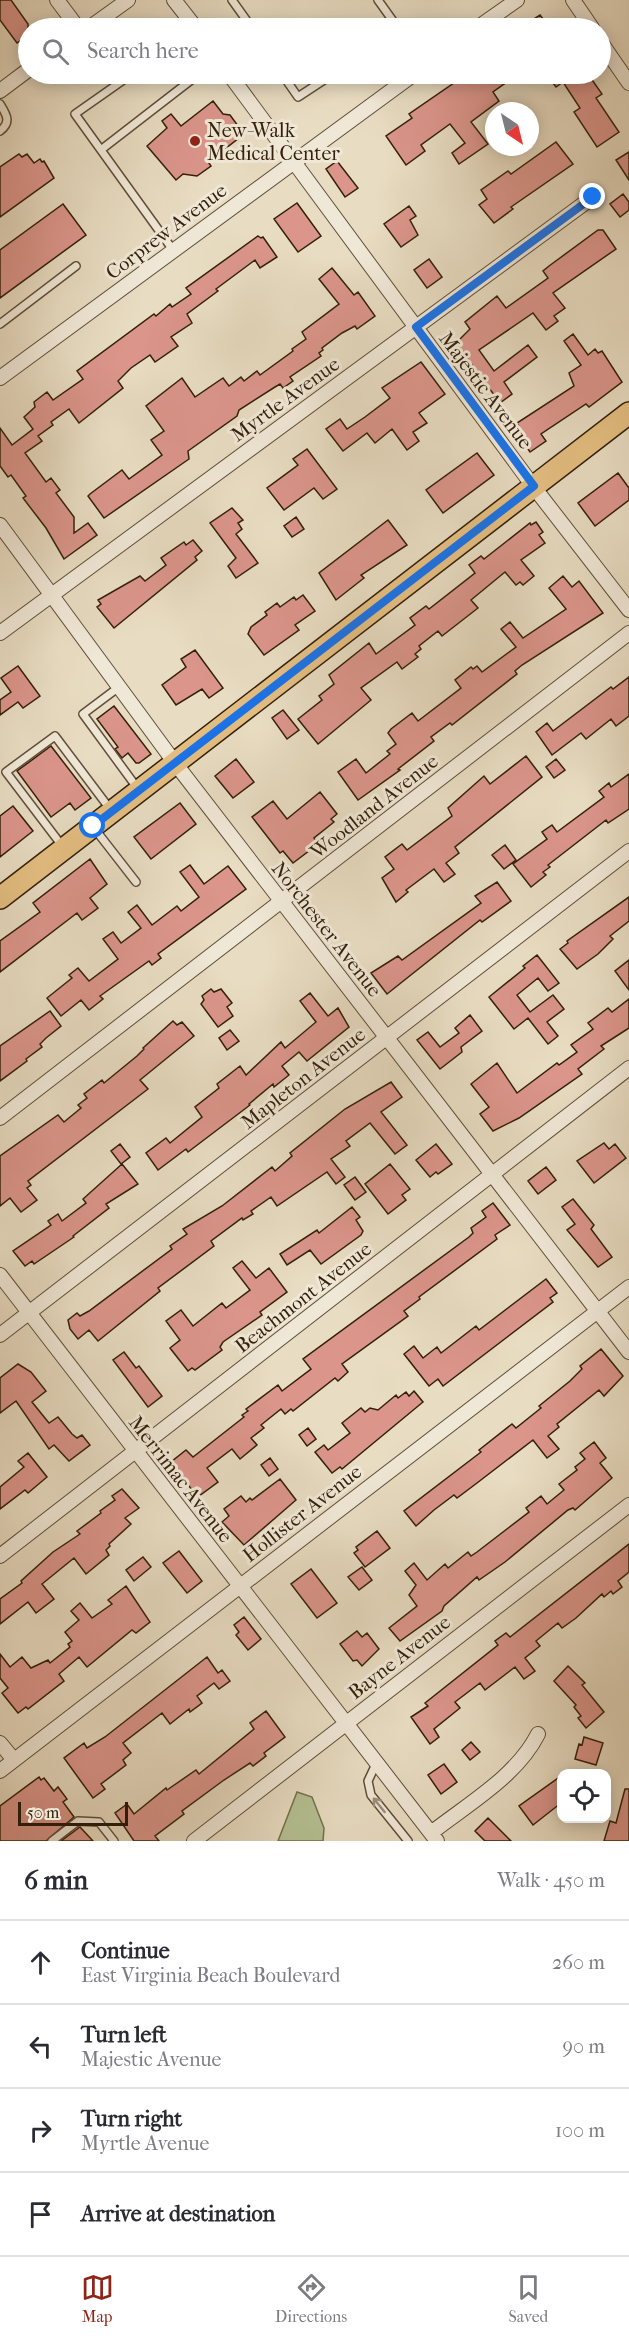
<!DOCTYPE html>
<meta charset="utf-8">
<style>
body{margin:0;font-family:"IM FELL French Canon",serif;background:#f7f7f7;color:#2b2b33}
.controls{position:absolute;right:18px;bottom:18px;display:grid;overflow:hidden;border-radius:12px;box-shadow:0 3px 15px #0003}
.controls button{width:54px;height:54px;display:grid;place-items:center;padding:0;border:0;border-bottom:2px solid #e1e1e2;background:#fff;color:#2b2b33;font:30px sans-serif}
.compass{position:absolute;left:485px;top:102px;width:54px;height:54px;border-radius:50%;background:#fff;box-shadow:0 3px 15px #0003;rotate:145deg}
.scale{position:absolute;left:18px;bottom:15px;width:110px;box-sizing:border-box;padding-left:6px;border:3px solid #33200a;border-top:0;font-size:16px;line-height:21px;white-space:nowrap;color:#33200a;-webkit-text-stroke:4px #f0e8d7;paint-order:stroke}
.stop{position:absolute;width:18px;height:18px;margin:-14px;border:4px solid #1a73e8;border-radius:50%;background:#fff}
.stop.end{background:#1a73e8;border-color:#fff;box-shadow:0 2px 6px #0008}
.list{margin:0;padding:0;list-style:none}
h2{display:flex;justify-content:space-between;align-items:center;height:78px;margin:0;padding:0 24px;font-size:26px}
h2 small{font-size:20px;font-weight:400;color:#7c7c81}
.list li{display:grid;grid-template-columns:39px 1fr auto;gap:18px;align-items:center;box-sizing:border-box;height:84px;padding:0 24px;border-top:2px solid #e1e1e2}
.list b{display:block;font-size:22px;white-space:nowrap}
.list p{margin:0;font-size:20px;white-space:nowrap;color:#7c7c81}
.list em{font-size:20px;font-style:normal;color:#7c7c81}
.icon{flex:none;width:33px;height:33px;fill:none;stroke:currentColor;stroke-width:2;stroke-linecap:round;stroke-linejoin:round}
.map{position:relative;flex:none;width:629px;height:1841px;overflow:hidden}
.search{position:absolute;background:#fff;box-shadow:0 3px 15px #0003;left:18px;right:18px;top:18px;height:66px;display:flex;align-items:center;gap:15px;box-sizing:border-box;padding:0 21px;border-radius:33px;color:#7c7c81;font-size:22px}
.sheet{height:414px;background:#fff}
nav{display:flex;justify-content:space-around;align-items:center;box-sizing:border-box;height:84px;border-top:2px solid #e1e1e2;background:#fff;font-size:16px;color:#7c7c81}
nav a{display:grid;justify-items:center;gap:3px}
nav .on{color:#8f2418}
.map>svg:first-child{display:block}
</style>
<div class="map">
<svg width="629" height="1841" viewBox="0 0 629 1841">
<rect width="100%" height="100%" fill="#e8dcc2"/>
<filter id="stains"><feTurbulence type="fractalNoise" baseFrequency=".00333" numOctaves="4"/><feColorMatrix values="0 0 0 0 .2 0 0 0 0 .09 0 0 0 0 .02 0 0 0 .5 -.17"/></filter>
<radialGradient id="worn" r=".72"><stop offset=".6" stop-color="#630" stop-opacity="0"/><stop offset="1" stop-color="#630" stop-opacity=".3"/></radialGradient>
<!-- green -->
<path fill="#b5c093" stroke="#74704e" stroke-width="1.5" d="M297,1792L312,1797L324,1828L323,1841H278Z"/>
<!-- building -->
<path fill="#db958b" stroke="#33200a" stroke-width="1.5" d="M0,0H11L28,24V35L17,43L0,20Z
M540,15L550,28H520Z
M467,74H518L493,92L499,101L471,122L488,144L459,164L452,153L465,143L450,124L421,145L425,151L406,165L386,136L412,118L409,114Z
M546,74H588L602,94L596,98L619,132L597,147L574,112L580,108L563,82L556,87Z
M213,101L223,114L230,115L244,134L216,156L209,163L211,166L197,176L183,174L176,180L147,146L167,128L162,121L171,114L181,126Z
M556,142L573,164L511,207L513,209L494,223L479,205L487,199L481,190L508,171L511,174Z
M629,152V180L616,160Z
M19,154L22,157L27,154L34,163L40,159L42,162L44,161L54,178L0,217V167Z
M337,161L358,188L345,197L326,169Z
M623,194L629,202V210L620,217L610,204Z
M297,203L321,236L298,252L274,219Z
M63,204L86,235L0,298V250Z
M409,206L416,216L410,220L418,235L401,247L384,224Z
M598,230H603L616,249L553,293L565,308L554,316L558,321L546,330L533,313L479,350L494,371L528,345L537,357L504,382L512,394L500,403L456,343L470,329L465,322L497,296L506,308L548,278L543,271L549,266Z
M258,236L261,238L263,237L277,257L260,268L255,260L216,289L218,291L187,314L192,323L171,337L178,346L155,362L150,355L131,368L118,381L123,388L79,423L69,409L51,422L53,425L38,436L42,441L25,453L46,482L51,478L60,490L56,493L74,517V533L88,523L97,535L64,559L46,528L23,498L26,496L11,475L8,477L0,466V428L12,445L33,429L24,417L35,407L34,402L47,392L53,400L83,379L77,371L154,314L156,316L170,304L172,307L191,294L186,288Z
M429,259L442,277L427,288L414,270Z
M332,268L354,295L358,292L375,316L357,329L355,326L342,333L322,348L323,350L319,353L321,356L290,377L293,381L283,388L280,384L275,387L239,410L237,416L188,451L189,459L104,518L88,496L90,494L122,470L129,479L162,455L151,440L164,431L146,406L182,378L195,397L223,378L229,386L241,377L244,381L257,371L260,375L293,351L292,349L306,339L302,332L339,304L319,279Z
M573,334L588,355L595,349L598,353L602,351L622,382L589,407L586,404L541,434L546,441L530,452L516,431L520,428L517,423L574,386L569,373L581,365L564,341Z
M421,362L445,394L419,413L427,423L413,432L419,441L407,450L392,429L375,443L367,433L343,451L326,429L340,419L347,429L365,417L390,398L382,388Z
M307,449L337,489L323,499L314,488L284,510L267,488L298,465L293,459Z
M477,453L494,475L443,513L426,490Z
M618,473L629,488V500L595,526L578,503Z
M232,508L243,520L238,523L242,529L236,534L258,563L236,578L228,566L236,558L210,523Z
M296,517L304,529L292,537L284,526Z
M388,520L407,545L361,575L364,578L336,600L319,573Z
M536,522L543,532L539,535L545,543L521,560L534,576L523,585L520,582L516,585L505,572L471,600L478,608L442,636L438,631L419,646L421,649L415,654L418,657L402,669L397,662L361,688L371,700L318,744L298,719L322,700L319,696L334,684L329,675L369,643L376,654L415,625L410,618L426,606L429,609L475,573L469,565L481,556L484,559L530,523L531,525Z
M193,540L202,551L195,557L197,560L114,628L97,607L101,604L98,600L140,576L145,581L166,565L161,558L184,542L186,545Z
M563,576L572,587L579,581L603,613L522,665L515,671L517,674L452,725L450,723L431,737L434,741L398,769L400,770L358,800L338,772L356,759L366,773L390,754L387,751L396,744L388,733L391,729L412,713L418,721L461,688L455,680L471,667L473,669L477,666L482,672L516,647L501,629L510,622L523,638L566,609L549,588Z
M303,595L315,611L295,625L299,630L264,655L248,634L251,627L267,615L265,612L277,603L280,607L294,597L296,600Z
M195,650L223,688L209,698L202,689L176,705L162,685L186,667L181,659Z
M18,666L40,696L23,708L18,702L0,715V700L11,692L1,678Z
M629,677V716L616,726L611,719L586,739L581,733L552,755L536,732L547,723L553,731L611,687L613,689Z
M114,706L151,754L139,763H136L128,753L122,758L115,749L118,747L97,719Z
M283,710L299,730L287,739L272,718Z
M51,746L91,798L75,810L70,803L51,817L17,771Z
M526,756L542,777L455,847L459,853L446,863L455,874L444,882L434,869L406,890L408,892L396,902L382,878L394,869L385,857L402,844L407,850L452,816L448,808L484,776L490,784Z
M236,759L254,782L233,798L215,776Z
M556,759L565,770L554,778L546,767Z
M629,774V809L608,823L606,820L548,865L550,867L543,872L546,875L531,887L513,864L547,839L542,832L552,825L557,832L604,797L599,791L609,783L611,787Z
M320,792L337,814L331,819L334,822L314,838L318,844L293,863L283,851L280,853L252,817L273,801L287,819Z
M180,803L196,824L151,859L134,837Z
M13,806L33,831L0,857V816Z
M505,845L516,860L504,869L492,855Z
M90,859L107,884L90,898L98,908L82,920L77,913L0,972V941L40,912L33,903Z
M190,865L204,884L228,866L246,889L158,954L161,958L152,965L149,961L100,996L103,999L89,1010L81,1000L61,1016L47,998L72,978L69,975L78,968L89,981L118,959L103,939L113,932L121,943L141,928L128,912L137,905L152,925L177,906L181,911L199,897L180,872Z
M497,882L511,901L482,922L480,920L387,994L371,973L398,956L402,960L481,903L475,896Z
M629,897V921L610,936L613,939L598,954L577,969L560,949L568,943L567,941Z
M537,955L559,983L548,991L538,978L517,995L530,1012L553,995L564,1009L547,1022L558,1036L548,1044L528,1018L514,1029L489,997L525,968L523,966Z
M629,960V990L615,971Z
M211,989L214,992L221,989L232,1003L227,1007L233,1016L218,1027L201,1004L204,1000L202,996Z
M310,993L328,1016L338,1008L349,1027L307,1061L299,1052L282,1066L289,1075L274,1087L273,1084L249,1104L250,1105L188,1152L186,1149L158,1170L146,1153L166,1138L170,1143L202,1117L195,1107L219,1088L217,1084L240,1066L246,1075L281,1042L285,1048L316,1022L300,1001Z
M629,999V1028L601,1046L604,1049L578,1069L582,1074L519,1118L493,1131L480,1114L489,1107L471,1084L497,1063L517,1093L557,1063L559,1065L577,1052L571,1045L593,1029L588,1023L608,1008L612,1012Z
M50,1011L61,1026L46,1038L40,1044L42,1047L26,1059L27,1061L0,1081V1046Z
M470,1015L482,1031L461,1047L462,1052L440,1069L417,1040L428,1032L440,1047L459,1033L455,1028Z
M173,1021L177,1025L182,1022L194,1036L140,1080L148,1089L28,1181L31,1185L27,1188L37,1200L21,1212L10,1198L0,1206V1156L58,1115L64,1122L81,1108L78,1105L87,1098L84,1094L102,1080L104,1083L137,1056L144,1049L143,1048Z
M230,1030L239,1041L227,1050L219,1038Z
M391,1082L402,1097L381,1112L407,1145L395,1154L370,1123L346,1141L350,1146L331,1159L345,1177L336,1184L327,1172L277,1206L271,1197L251,1211L253,1214L243,1220L242,1218L211,1241L214,1246L158,1288L160,1291L98,1341L89,1330L78,1339L70,1329L68,1320L77,1313L80,1316L89,1311L172,1249L170,1246L187,1234L183,1229L222,1206L272,1167L275,1171L292,1156L290,1153L345,1109Z
M604,1143L609,1149L615,1144L626,1158L594,1183L577,1161Z
M120,1144L130,1157L121,1164L111,1151Z
M436,1144L452,1164L438,1174L436,1172L430,1177L416,1160Z
M122,1164L138,1184L106,1204L109,1208L73,1236L74,1237L34,1264L32,1261L25,1266L13,1251L51,1225L48,1221L58,1214L62,1221L86,1203L83,1199Z
M390,1164L410,1189L402,1195L406,1200L388,1214L365,1184Z
M546,1167L556,1180L538,1194L528,1181Z
M355,1177L366,1192L355,1200L344,1185Z
M573,1199L594,1225L591,1229L612,1257L598,1267L567,1230L575,1224L562,1207Z
M493,1203L510,1225L495,1235L497,1239L419,1297L420,1299L404,1311L408,1316L342,1364L348,1372L338,1381L335,1378L293,1411L291,1409L285,1414L281,1409L261,1425L264,1428L251,1438L257,1445L240,1459L232,1449L207,1468L218,1482L199,1496L192,1490L171,1462L186,1450L193,1457L244,1417L242,1415L248,1411L246,1409L278,1385L282,1391L311,1369L303,1359L469,1237L473,1233L471,1228L486,1217L482,1211Z
M352,1207L360,1217L356,1220L363,1231L361,1235L321,1264L310,1250L287,1265L280,1254L317,1230L319,1233Z
M242,1261L256,1278L269,1268L287,1292L260,1312L262,1315L223,1342L220,1347L222,1350L195,1370L192,1368L188,1371L170,1348L180,1340L166,1321L181,1310L193,1326L222,1303L226,1308L250,1290L233,1268Z
M546,1279L557,1293L550,1298L553,1302L443,1386L438,1379L429,1386L404,1354L414,1346L423,1358L437,1347L441,1353L476,1326L479,1330Z
M601,1349L623,1376L604,1396L599,1390L557,1424L559,1427L548,1436L559,1449L547,1458L533,1440L477,1483L457,1498L454,1495L434,1510L416,1526L404,1511L481,1452L479,1450L512,1424L516,1428L541,1408L539,1406L570,1381L582,1369L580,1366Z
M124,1352L136,1368L139,1366L162,1396L148,1407L113,1360Z
M18,1364L31,1372L46,1391L32,1402L49,1423L58,1417L72,1434L77,1438L82,1435L90,1445L69,1461L54,1445L49,1449L16,1401L0,1413V1378Z
M414,1391L423,1402L342,1469L340,1467L332,1473L315,1452L324,1445L328,1450L350,1433L342,1423L361,1408L365,1412L370,1408L378,1410L396,1395L398,1398L406,1392L409,1396Z
M308,1428L316,1439L307,1446L299,1435Z
M594,1442L606,1458L600,1463L612,1478L575,1510L573,1508L568,1510L505,1562L479,1580L477,1577L444,1606L442,1611L400,1641L389,1628L417,1606L409,1595L416,1585L405,1571L414,1563L427,1580L445,1564L448,1568L468,1552L471,1556L477,1552L529,1512L526,1508L541,1496L547,1504L564,1490L559,1484L577,1470L575,1467L585,1459L580,1453Z
M28,1453L47,1477L28,1493L25,1490L0,1509V1487L24,1467L18,1461Z
M270,1458L278,1469L269,1476L261,1465Z
M280,1479L296,1500L244,1545L222,1522L229,1516L224,1509L241,1496L246,1502L250,1498L252,1500Z
M122,1489L139,1508L125,1518L131,1524L109,1544L110,1546L106,1550L109,1555L86,1574L74,1558L42,1584L54,1599L36,1613L28,1602L0,1624V1599L22,1583L21,1581L53,1552L80,1534L77,1531L101,1513L100,1511L115,1500L112,1496Z
M377,1531L390,1548L365,1567L354,1553L358,1550L356,1547Z
M629,1544V1572L618,1581L622,1587L613,1594L611,1591L604,1597L602,1594L576,1618L562,1628L558,1623L536,1641L540,1646L525,1658L535,1671L524,1679L515,1667L485,1690L480,1683L455,1702L460,1708L434,1729L439,1737L430,1744L411,1717L428,1706L425,1703L498,1645L495,1641L506,1633L510,1637Z
M179,1551L202,1581L187,1593L163,1563Z
M143,1557L151,1567L134,1581L126,1570Z
M362,1567L372,1580L359,1590L348,1577Z
M311,1569L337,1603L317,1618L291,1584Z
M126,1586L150,1622L136,1633L132,1630L87,1667L79,1657L59,1674L64,1681L28,1709L26,1707L18,1713L2,1693L8,1688L0,1678V1654L10,1667L22,1657L31,1668L48,1660L50,1663L70,1647L68,1644L72,1641L65,1632L79,1620L71,1611L80,1603L92,1618L112,1604L108,1600Z
M244,1617L261,1639L248,1650L236,1635L239,1632L234,1625Z
M357,1631L362,1637L367,1633L379,1649L362,1666L357,1660L353,1661L340,1644Z
M207,1657L218,1673L222,1670L230,1681L219,1689L214,1683L197,1696L202,1703L190,1712L189,1709L170,1724L162,1713L123,1743L131,1753L123,1760L126,1765L101,1784L105,1789L93,1798L64,1758L84,1743L87,1748L105,1737Z
M568,1666L585,1683L582,1685L604,1712L586,1728L578,1718L581,1716L574,1707L576,1705L554,1681Z
M266,1711L285,1737L264,1753L266,1756L253,1766L250,1763L224,1780L182,1811L184,1814L155,1836L159,1841H134L115,1813L127,1804L134,1814L166,1788L167,1790L196,1770L199,1774L254,1729L250,1723Z
M584,1737L603,1743L596,1765L575,1759L579,1744L582,1745Z
M471,1742L480,1752L470,1760L462,1750Z
M444,1764L457,1782L441,1794L428,1775Z
M561,1776V1803L533,1825L519,1806Z
M39,1777L41,1780L44,1778L54,1791L58,1787L67,1799L63,1802L74,1817L46,1841H0V1806Z
M625,1789H629V1841H604L610,1821L616,1823Z
M488,1818L511,1841H485L475,1831Z
M80,1827L93,1841H61Z"/>
<g fill="none" stroke-linecap="round" stroke-linejoin="round">
<defs>
<path id="lane" d="M232,0L252,28
M378,0L398,28
M132,74L75,114L173,250
M282,74L298,97L333,74
M0,104C6,114 12,122 0,131
M102,149L199,74
M0,324L76,266
M119,687L83,714L138,789
M94,828L136,882
M63,847L6,772L55,736L110,809
M376,1764L368,1781L371,1795L408,1841
M52,1841L78,1821L99,1822L114,1841"/>
<path id="street" d="M57,0L78,28
M174,0L196,28
M573,0L592,28
M89,28L128,0
M477,28L517,0
M600,41L629,83
M229,74L533,486L629,610
M0,91L28,70
M0,378L414,74
M0,525L175,763L629,1352
M0,633L593,197
M0,1118L629,633
M0,1275L437,1841
M0,1335L629,851
M0,1556L629,1068
M0,1743L14,1760
M0,1771L629,1287
M431,1833C468,1804 517,1776 538,1734
M194,1841L629,1505"/>
<path id="primary" d="M0,898L629,413"/>
</defs>
<!-- lane casing -->
<use href="#lane" stroke="#604f38" stroke-width="10"/>
<!-- street casing -->
<use href="#street" stroke="#604f38" stroke-width="16"/>
<!-- primary casing -->
<use href="#primary" stroke="#33200a" stroke-width="24"/>
<!-- lane -->
<use href="#lane" stroke="#f0e8d7" stroke-width="7"/>
<!-- street -->
<use href="#street" stroke="#f0e8d7" stroke-width="14"/>
<!-- primary -->
<use href="#primary" stroke="#e4be81" stroke-width="21"/>
</g>
<!-- one-way arrows -->
<defs><path id="oneway-shaft" d="M-6 0H5M1.5-3L5.5 0L1.5 3" fill="none" stroke-width="1.6" stroke-linecap="round" stroke-linejoin="round" transform="scale(1.5)"/></defs>
<use stroke="#9b8e7b" href="#oneway-shaft" transform="translate(379 1805) rotate(-129)"/>
<g fill="none" stroke-linecap="round" stroke-linejoin="round">
<!-- route -->
<path stroke="#1a73e8" stroke-width="8" d="M93,826L534,486L416,327L593,197"/>
</g>
<!-- markers -->
<circle fill="#8f2418" stroke="#f0e8d7" stroke-width="2" cx="195" cy="141" r="6"/>
<g text-anchor="middle" stroke-width="6" stroke-linejoin="round" paint-order="stroke">
<!-- poi labels -->
<g font-size="20" fill="#33200a" stroke="#f0e8d7" text-anchor="start">
<text x="207" y="137">New-Walk<tspan x="207" dy="23">Medical Center</tspan></text>
</g>
<!-- street labels -->
<g font-size="20" fill="#33200a" stroke="#f0e8d7">
<text transform="translate(166 231) rotate(-37)" y="7">Corprew Avenue</text>
<text transform="translate(486 390) rotate(53)" y="7">Majestic Avenue</text>
<text transform="translate(285 399) rotate(-36)" y="7">Myrtle Avenue</text>
<text transform="translate(374 806) rotate(-38)" y="7">Woodland Avenue</text>
<text transform="translate(327 929) rotate(52)" y="7">Norchester Avenue</text>
<text transform="translate(303 1078) rotate(-38)" y="7">Mapleton Avenue</text>
<text transform="translate(303 1297) rotate(-38)" y="7">Beachmont Avenue</text>
<text transform="translate(181 1479) rotate(52)" y="7">Merrimac Avenue</text>
<text transform="translate(302 1513) rotate(-38)" y="7">Hollister Avenue</text>
<text transform="translate(399 1657) rotate(-38)" y="7">Bayne Avenue</text>
</g>
</g>
<rect width="100%" height="100%" filter="url(#stains)"/>
<rect width="100%" height="100%" fill="url(#worn)"/>
</svg>
<div class="controls">
<button><svg class="icon" aria-label="locate" viewBox="0 0 24 24"><circle cx="12" cy="12" r="6"/><path d="M12 2v4M12 18v4M2 12h4M18 12h4"/></svg></button>
</div>
<svg class="compass" viewBox="-18 -18 36 36"><path d="M0-13l5 13h-10z" fill="#e53935"/><path d="M0 13l5-13h-10z" fill="#7c7c81"/></svg>
<div class="scale">50 m</div>
<div class="stop" style="left:93px;top:826px"></div>
<div class="stop end" style="left:593px;top:197px"></div>
<div class="search"><svg class="icon" aria-label="search" viewBox="0 0 24 24"><circle cx="10" cy="10" r="6"/><path d="M15 15l6 6"/></svg>Search here</div>
</div>
<section class="sheet">
<h2>6 min<small>Walk · 450 m</small></h2>
<ul class="list">
<li><svg class="icon" aria-label="ahead" viewBox="0 0 24 24"><path d="M12 20V5M6 11l6-6 6 6"/></svg><div><b>Continue</b><p>East Virginia Beach Boulevard</p></div><em>260 m</em></li>
<li><svg class="icon" aria-label="left" viewBox="0 0 24 24"><path d="M17 20v-9H6M10 6l-5 5 5 5"/></svg><div><b>Turn left</b><p>Majestic Avenue</p></div><em>90 m</em></li>
<li><svg class="icon" aria-label="right" viewBox="0 0 24 24"><path d="M7 20v-9h11M14 6l5 5-5 5"/></svg><div><b>Turn right</b><p>Myrtle Avenue</p></div><em>100 m</em></li>
<li><svg class="icon" aria-label="arrive" viewBox="0 0 24 24"><path d="M6 21V4h12l-3 4 3 4H6"/></svg><div><b>Arrive at destination</b></div></li>
</ul>
</section>
<nav>
<a class="on"><svg class="icon" aria-label="map" viewBox="0 0 24 24"><path d="M3 6l6-2 6 2 6-2v14l-6 2-6-2-6 2zM9 4v14M15 6v14"/></svg>Map</a>
<a><svg class="icon" aria-label="directions" viewBox="0 0 24 24"><path d="M12 3l9 9-9 9-9-9zM9 14v-3h6M13 9l2 2-2 2"/></svg>Directions</a>
<a><svg class="icon" aria-label="saved" viewBox="0 0 24 24"><path d="M7 4h10v16l-5-4-5 4z"/></svg>Saved</a>
</nav>
